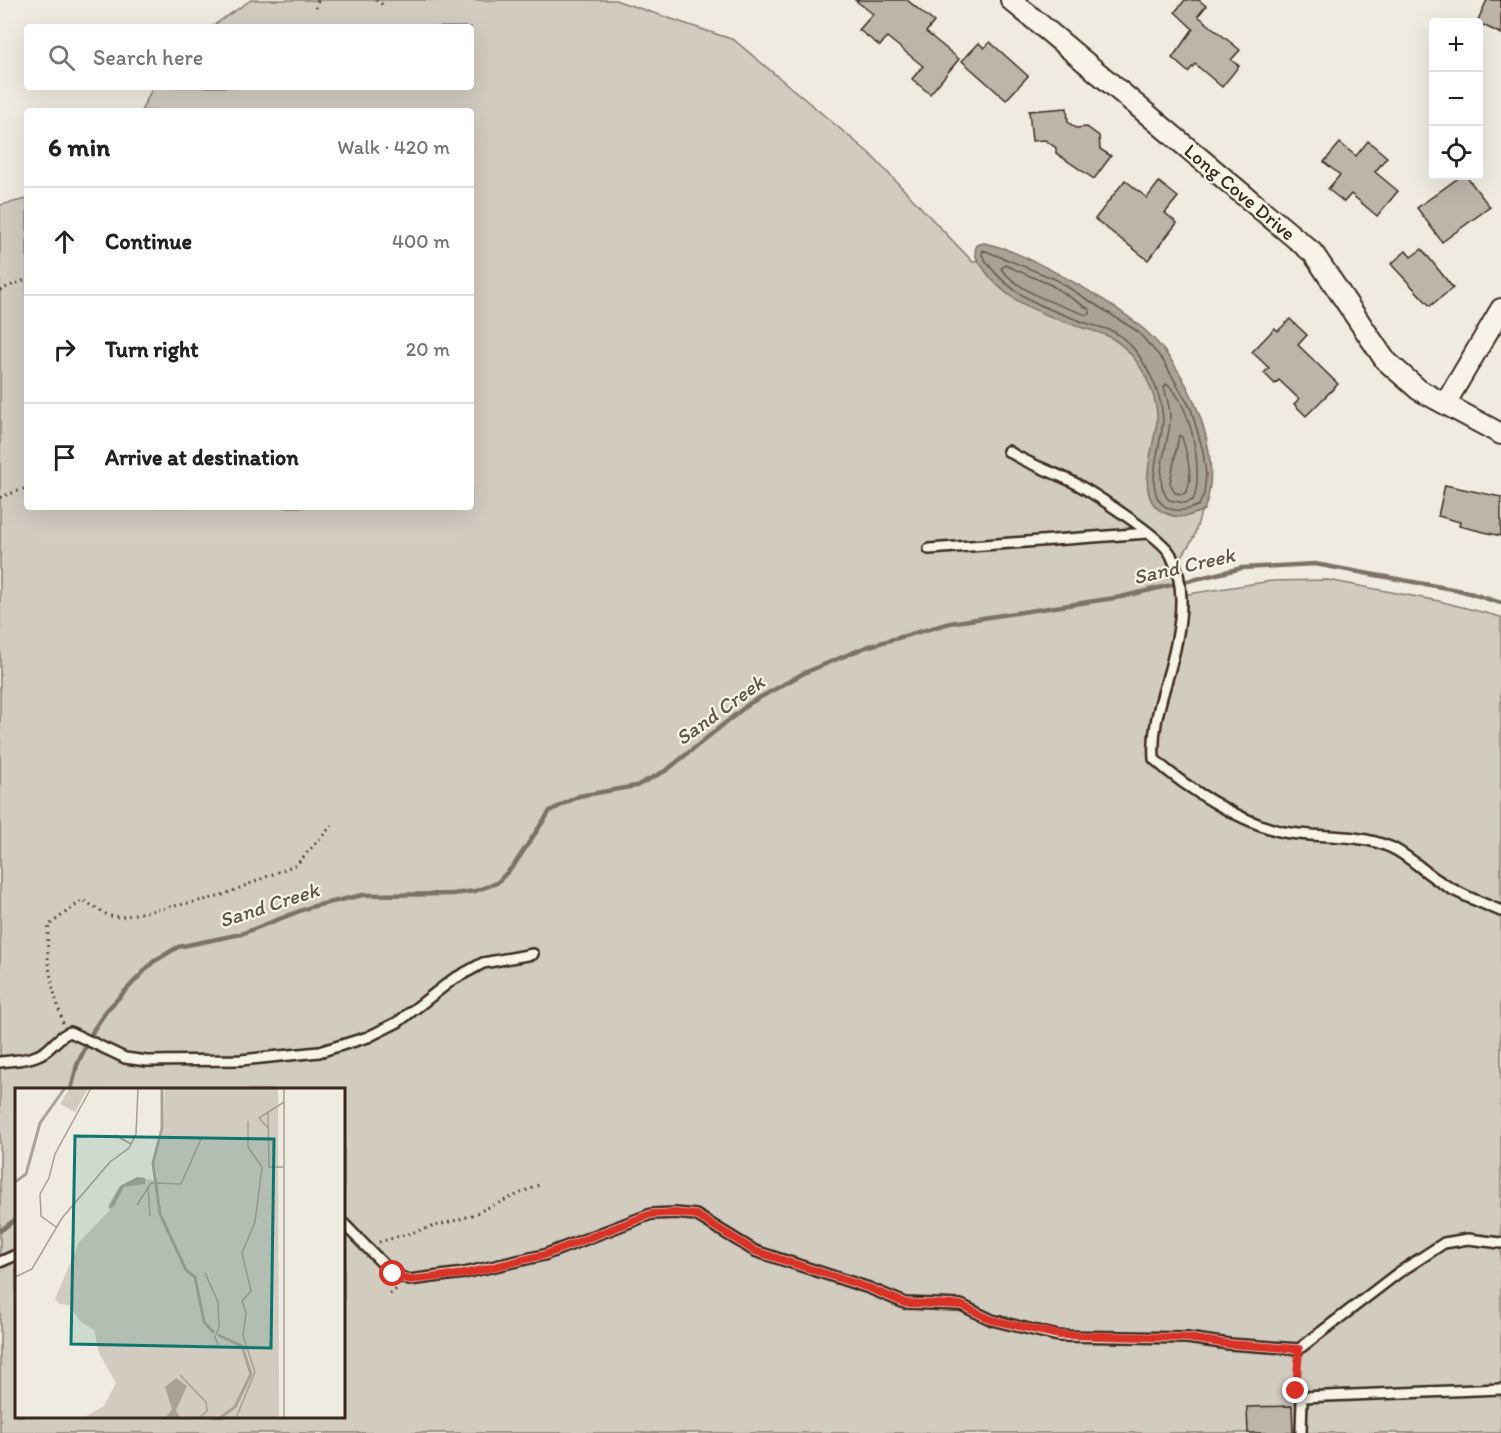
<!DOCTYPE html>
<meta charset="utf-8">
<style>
body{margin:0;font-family:Itim,sans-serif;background:#f2f2f2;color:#222}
.controls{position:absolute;right:18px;top:18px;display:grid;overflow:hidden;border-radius:6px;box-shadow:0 6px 24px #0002}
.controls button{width:54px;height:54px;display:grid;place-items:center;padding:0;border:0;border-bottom:2px solid #e0e0e0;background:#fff;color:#222;font:30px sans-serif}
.stop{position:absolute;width:18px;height:18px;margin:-14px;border:4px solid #d93025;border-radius:50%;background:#fff}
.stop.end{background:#d93025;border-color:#fff;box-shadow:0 2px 6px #0008}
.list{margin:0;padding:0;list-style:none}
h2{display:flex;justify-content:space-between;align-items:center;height:78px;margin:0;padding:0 24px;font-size:26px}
h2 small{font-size:20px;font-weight:400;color:#767676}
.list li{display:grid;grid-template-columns:39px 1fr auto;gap:18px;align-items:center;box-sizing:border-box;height:108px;padding:0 24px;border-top:2px solid #e0e0e0}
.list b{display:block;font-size:22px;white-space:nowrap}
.list em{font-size:20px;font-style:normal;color:#767676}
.icon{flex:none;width:33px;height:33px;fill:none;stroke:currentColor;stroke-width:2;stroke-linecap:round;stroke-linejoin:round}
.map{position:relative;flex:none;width:1501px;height:1433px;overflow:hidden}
.search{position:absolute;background:#fff;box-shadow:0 6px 24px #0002;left:24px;top:24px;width:450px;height:66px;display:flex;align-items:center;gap:15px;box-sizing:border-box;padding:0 21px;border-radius:6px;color:#767676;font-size:22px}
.panel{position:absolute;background:#fff;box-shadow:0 6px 24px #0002;left:24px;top:108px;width:450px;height:402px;border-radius:6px}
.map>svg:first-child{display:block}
</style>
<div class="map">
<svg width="1501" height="1433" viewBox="0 0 1501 1433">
<rect width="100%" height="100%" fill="#efebe0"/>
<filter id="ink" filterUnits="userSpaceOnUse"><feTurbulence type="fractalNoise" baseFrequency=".0167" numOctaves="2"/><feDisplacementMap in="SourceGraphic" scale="12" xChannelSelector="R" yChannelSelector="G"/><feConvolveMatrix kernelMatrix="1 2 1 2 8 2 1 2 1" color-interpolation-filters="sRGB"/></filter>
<g filter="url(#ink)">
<!-- green -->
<path fill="#d1cbc0" stroke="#867a6f" stroke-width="1.5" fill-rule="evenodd" d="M251,0H615L734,40L869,153L973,262L1004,248L1122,317L1207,491L1194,537L1176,566L1182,595L1271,581L1328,580L1439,601L1501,617V1433H0V205L27,199V507H471V111H141L153,87H471V27H211ZM16,1090H344V1416H16Z"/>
<!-- water -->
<path fill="#aaa296" stroke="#7e7266" stroke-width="1.5" d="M984,243C1023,250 1109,300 1140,326C1186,363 1227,453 1204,510C1190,516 1179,520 1165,513C1132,499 1155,446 1157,420C1158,401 1146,372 1133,357C1128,351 1120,343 1113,339C1105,333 1093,331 1083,328C1047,316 1006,303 984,269C978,261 972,254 977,245Z"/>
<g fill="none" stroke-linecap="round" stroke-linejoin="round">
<!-- shore -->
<path stroke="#675a4e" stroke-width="1.5" d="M983,250L1055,279L1137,331L1162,359L1191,409L1203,451L1206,475L1204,494L1199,505C1189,510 1179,513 1168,508C1140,495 1163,442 1163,419C1162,406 1159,394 1154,383C1146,365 1134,344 1116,333C1107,328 1095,326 1086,323C1043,308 1006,294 982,255Z
M1005,265L1051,285L1090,310V314L1087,315C1056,304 1024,295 1001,269Z
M1166,384C1190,398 1205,475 1193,500L1185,503L1169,500C1151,480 1169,445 1170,421C1171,409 1167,399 1164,388Z
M1179,435L1182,437C1186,451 1196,483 1184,494L1175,493L1170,483Z"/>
<!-- stream -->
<path stroke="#7e7266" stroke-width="4.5" d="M71,1090L77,1065L94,1029L107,1010L153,962L178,947L241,934L310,907L363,895L453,894L475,891L497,883L514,865L550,811L579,796L636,786L667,770L750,703L804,673L866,647L950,623L1121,597L1242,568L1315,564L1463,591L1501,603
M0,1231L16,1219"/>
</g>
<!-- building -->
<path fill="#bdb5aa" stroke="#3b2a1e" stroke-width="1.5" d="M855,0H907L934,22L926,32L959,59L930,94L912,79L923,66L887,37L880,46L859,30L873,14Z
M1185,0H1199L1206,6L1198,16L1240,50L1231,60L1239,66L1222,87L1195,64L1188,72L1172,58L1193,29L1175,12Z
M1487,0H1501V34L1477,22Z
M990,42L1028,76L1006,100L962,61L979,43L984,48Z
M1067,108L1068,122L1076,128L1087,127L1099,136L1100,149L1111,156L1094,179L1056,153V148L1045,140L1032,141L1029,111Z
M1368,141L1387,157L1375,172L1398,191L1377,216L1351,194L1344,202L1328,189L1340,175L1324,162L1340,143L1356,156Z
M1461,176H1466L1490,207L1442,242L1417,208Z
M1125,180L1147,198L1159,182L1178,197L1165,213L1177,223L1148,260L1095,219Z
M1422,249L1453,288L1430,306L1391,264L1406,251L1411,257Z
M1290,319L1307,335L1298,345L1338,384L1306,416L1294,404L1299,399L1279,380L1275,384L1264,373L1269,368L1252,352L1275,328L1278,331Z
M1445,485L1501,497V536L1459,526L1460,522L1438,516Z
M1292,1406L1293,1433H1248L1247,1407Z"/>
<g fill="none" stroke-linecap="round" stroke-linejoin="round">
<defs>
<path id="service" d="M1008,451C1028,464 1048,470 1069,480C1089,490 1163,538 1171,555C1185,583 1182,615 1176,644C1168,685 1151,717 1154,759C1185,788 1248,827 1290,833C1323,838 1357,833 1390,847C1407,854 1423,871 1439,881C1457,894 1480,902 1501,911
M929,549L1148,533
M0,1062C17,1060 34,1060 47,1050C56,1043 59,1036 70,1032L125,1058L147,1061L241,1060L319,1052L368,1037L398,1022L452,980L483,963L533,954
M344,1224L393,1274L409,1280L464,1273L544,1255L651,1214L675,1213L696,1215L755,1251L869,1288L905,1303L961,1305L992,1320L1058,1336L1187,1338L1229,1344L1299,1349L1398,1273L1444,1243L1468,1239L1501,1243
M0,1262L16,1255
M1301,1433L1302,1397L1501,1389"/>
<path id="minor" d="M1011,0L1313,253L1385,360L1419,390L1501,434
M1445,404L1501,309"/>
</defs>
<!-- service casing -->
<use href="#service" stroke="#3b2a1e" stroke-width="14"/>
<!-- minor casing -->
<use href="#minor" stroke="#3b2a1e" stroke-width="24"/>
<!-- path -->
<path stroke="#3b2a1e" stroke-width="3" stroke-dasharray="1.5 4.5" stroke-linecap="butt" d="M376,0L383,5
M316,8L318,0
M0,290L27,279
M0,497L27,488
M63,1023C53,990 44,960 49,925L83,900L109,916L121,917L218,897L297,864L332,825
M379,1242L467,1217L541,1184
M390,1294L398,1288
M1296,1386L1298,1359"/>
<!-- service -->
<use href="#service" stroke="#f7f3e8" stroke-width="9"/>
<!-- minor -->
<use href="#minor" stroke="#f7f3e8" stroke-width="20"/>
</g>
</g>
<g fill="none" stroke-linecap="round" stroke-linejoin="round" filter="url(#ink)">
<!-- route -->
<path stroke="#d93025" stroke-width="8" d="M393,1274L409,1280L464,1274L544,1255L651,1214L675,1213L696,1215L755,1251L869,1288L905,1303L961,1305L992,1320L1059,1335L1187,1338L1229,1344L1299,1349L1296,1391"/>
</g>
<g text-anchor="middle" stroke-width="4.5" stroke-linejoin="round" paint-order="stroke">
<!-- street labels -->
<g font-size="20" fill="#3b2a1e" stroke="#f7f3e8">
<text transform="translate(1240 192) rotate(40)" y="7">Long Cove Drive</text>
</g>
<!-- water labels -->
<g font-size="21" font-style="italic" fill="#625448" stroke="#f7f3e8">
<text transform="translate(1184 566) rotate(-13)" y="7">Sand Creek</text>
<text transform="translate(720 710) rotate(-36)" y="7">Sand Creek</text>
<text transform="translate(269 905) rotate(-18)" y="7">Sand Creek</text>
</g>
</g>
<!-- overview -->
<g transform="translate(15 1088)">
<rect width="330" height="330" fill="#efebe0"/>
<path d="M55,0H73L60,24L45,16ZM150,0H263L264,330H68L89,318L101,295L84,265L79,242L65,233L54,217L44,216L40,211L64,154L95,122L93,117L103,101L128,90L142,93L140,73L148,41Z" fill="#d1cbc0"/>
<path d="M122,89L130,90V96L109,99L99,118L93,121L105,98ZM161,290L172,298L161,322L165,330H150L157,321L150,299Z" fill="#aaa296"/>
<path fill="none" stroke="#aaa296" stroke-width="3" d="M147,0V40L138,75L145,126L171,182L180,189L189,234L199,245M0,94L11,86L25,35L50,0M203,247L227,258L236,286L220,319L205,330"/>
<path fill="none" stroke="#a79e92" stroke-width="1.5" d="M269,0V330M253,23L254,79H269M253,40L244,30L269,14M100,47L116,56M133,98L135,128M122,117L136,95L166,96L187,49M41,139L26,128L25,106L34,90L40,66L76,0M190,185L203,214L204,239L200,249L204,259M0,189L17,181L47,130L95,74L114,60L121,46L123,0M165,287L191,314L192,323L184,330M221,330L240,284L228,248L231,225L227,213L236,203L227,165L240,134L247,79L233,59V33"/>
<path fill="#0f766e" fill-opacity="0.15" stroke="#0f766e" stroke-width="3" d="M60,48L259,51L256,260L56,256Z"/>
<rect width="330" height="330" fill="none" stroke="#3b2a1e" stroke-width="3"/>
</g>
</svg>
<div class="controls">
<button>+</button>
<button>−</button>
<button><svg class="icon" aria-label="locate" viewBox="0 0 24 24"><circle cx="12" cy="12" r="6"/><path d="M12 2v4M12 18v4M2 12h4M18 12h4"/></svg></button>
</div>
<div class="stop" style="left:393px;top:1274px"></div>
<div class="stop end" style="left:1296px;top:1391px"></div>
<div class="search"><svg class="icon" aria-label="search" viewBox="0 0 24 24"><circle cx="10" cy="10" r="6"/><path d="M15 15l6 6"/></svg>Search here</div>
<section class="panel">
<h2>6 min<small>Walk · 420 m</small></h2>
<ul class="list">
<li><svg class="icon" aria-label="ahead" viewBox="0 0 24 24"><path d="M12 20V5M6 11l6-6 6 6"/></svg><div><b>Continue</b></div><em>400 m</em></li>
<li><svg class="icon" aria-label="right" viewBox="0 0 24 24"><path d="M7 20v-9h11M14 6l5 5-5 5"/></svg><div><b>Turn right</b></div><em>20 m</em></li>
<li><svg class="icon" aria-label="arrive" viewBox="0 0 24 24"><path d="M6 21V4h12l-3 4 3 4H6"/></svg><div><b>Arrive at destination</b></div></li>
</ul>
</section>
</div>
